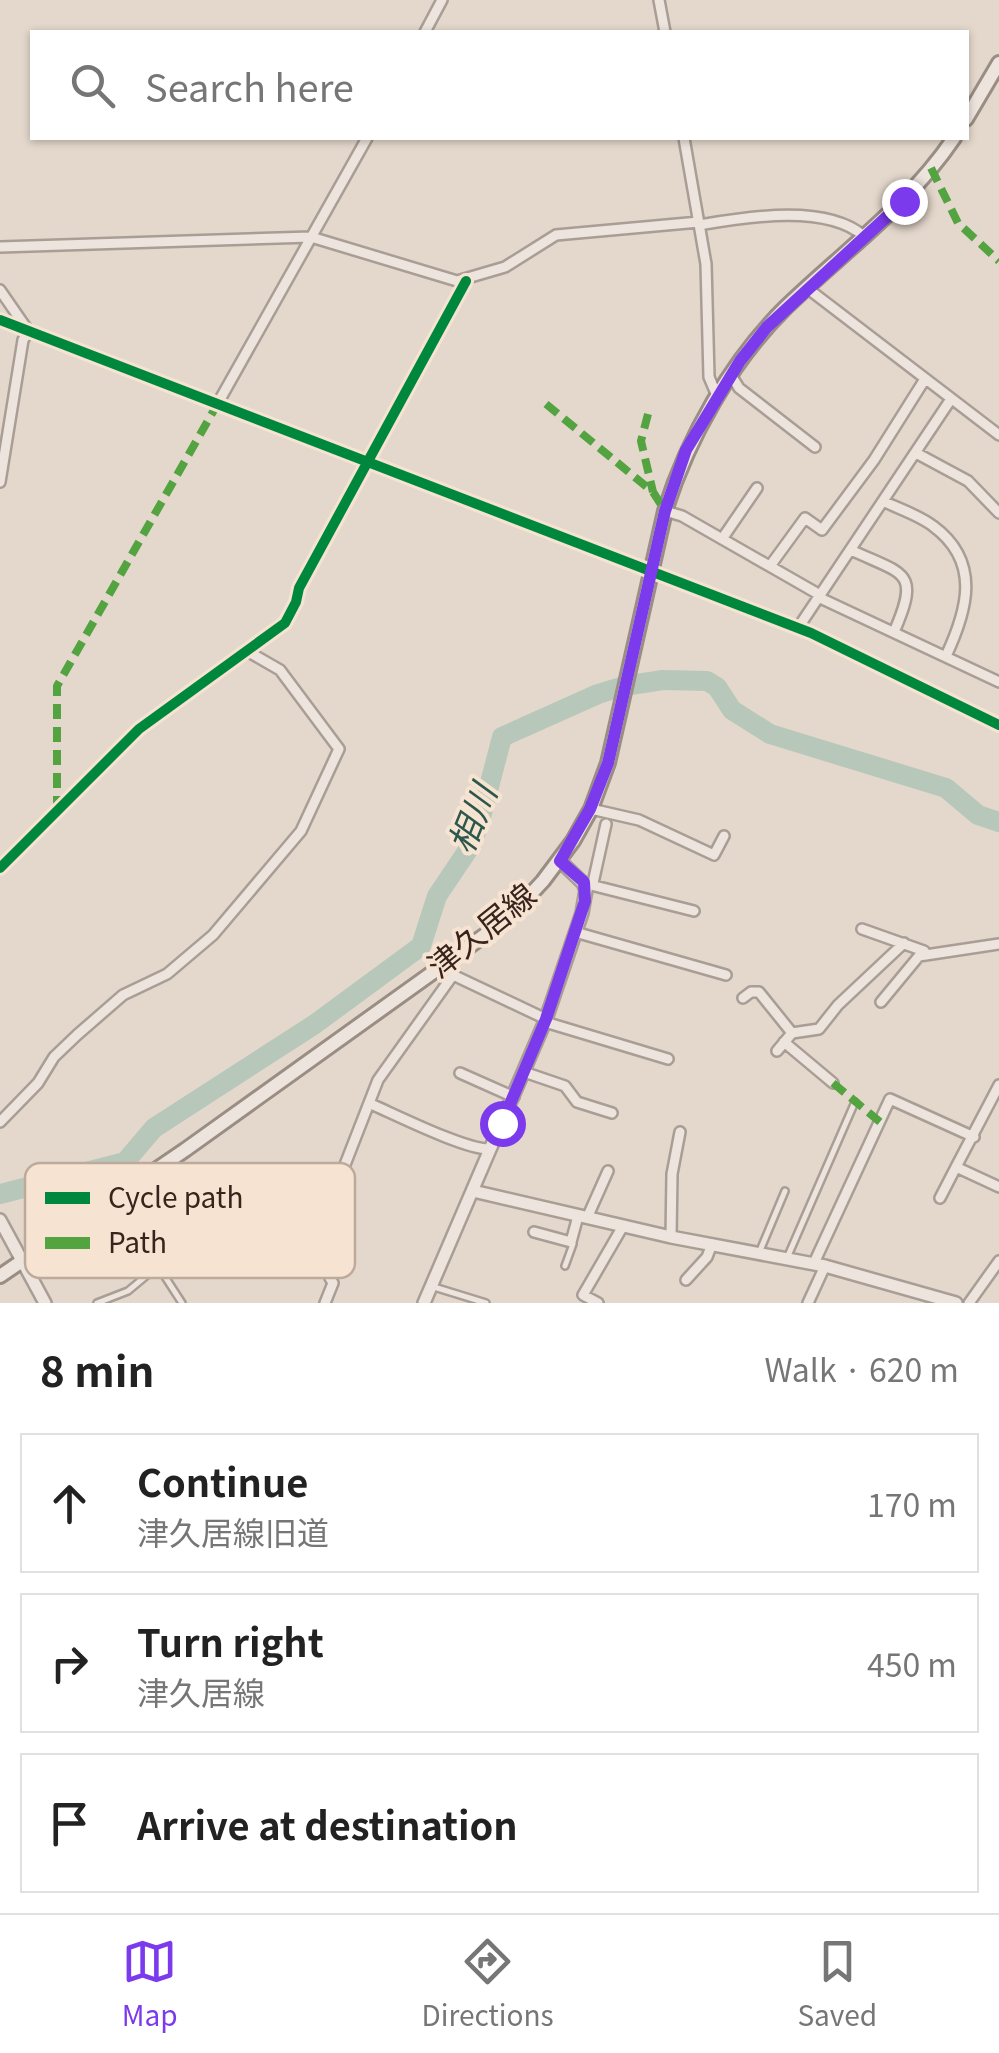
<!DOCTYPE html>
<meta charset="utf-8">
<style>
body{margin:0;font-family:Georgia,"Noto Sans JP",serif;background:#f6f6f6;color:#222}
.stop{position:absolute;width:30px;height:30px;margin:-22px;border:8px solid #7c3aed;border-radius:50%;background:#fff}
.stop.end{background:#7c3aed;border-color:#fff;box-shadow:0 2px 10px #0008}
.list{margin:0;padding:0;list-style:none}
h2{display:flex;justify-content:space-between;align-items:center;height:130px;margin:0;padding:0 40px;font-size:42px}
h2 small{font-size:32px;font-weight:400;color:#767676}
.list li{display:grid;grid-template-columns:65px 1fr auto;gap:30px;align-items:center;box-sizing:border-box;height:140px;margin:0 20px 20px;padding:0 20px;border:2px solid #e0e0e0;border-radius:0px}
.list b{display:block;font-size:38px;white-space:nowrap}
.list p{margin:0;font-size:32px;white-space:nowrap;color:#767676}
.list em{font-size:32px;font-style:normal;color:#767676}
.icon{flex:none;width:55px;height:55px;fill:none;stroke:currentColor;stroke-width:2;stroke-linecap:round;stroke-linejoin:round}
.map{position:relative;flex:none;width:999px;height:1303px;overflow:hidden}
.search{position:absolute;background:#fff;box-shadow:0 2px 8px #0004;left:30px;right:30px;top:30px;height:110px;display:flex;align-items:center;gap:25px;box-sizing:border-box;padding:0 35px;border-radius:0px;color:#767676;font-size:38px}
.sheet{height:610px;background:#fff}
nav{display:flex;justify-content:space-around;align-items:center;box-sizing:border-box;height:140px;border-top:2px solid #e0e0e0;background:#fff;font-size:28px;color:#767676}
nav a{display:grid;justify-items:center;gap:5px}
nav .on{color:#7c3aed}
.map>svg:first-child{display:block}
</style>
<div class="map">
<svg width="999" height="1303" viewBox="0 0 999 1303">
<rect width="100%" height="100%" fill="#e4d8cc"/>
<g fill="none" stroke-linecap="round" stroke-linejoin="round">
<!-- river -->
<path stroke="#b7c8ba" stroke-width="20" d="M0,1194L125,1162L154,1128L315,1024L421,946L437,896L468,850L479,825L502,737L598,694L624,686L663,680L707,681L717,687L732,710L770,734L946,788L978,815L999,822"/>
<defs>
<path id="service" d="M250,1185L302,1226L331,1240
M759,1253L785,1191
M787,1258L855,1102
M565,1266L573,1244
M434,1287L486,1303
M97,1303L128,1291L152,1271L160,1269L182,1303"/>
<path id="minor" d="M659,0L665,32
M425,32L442,0
M684,138L706,264L709,377L717,396
M699,225C747,217 827,203 865,237
M0,247L311,237L457,281L505,267L556,235L699,222
M807,288L999,435
M0,290L27,329
M0,320L811,633L999,725
M731,375L739,388L815,447
M218,403L367,138
M916,453L968,481L999,513
M0,482L23,340L29,331
M883,501C899,509 919,515 933,526C982,562 967,611 946,656
M665,511L682,516L820,595
M722,539L757,488
M851,550C904,575 921,570 894,632
M770,566L805,518L822,530L874,460L925,379
M818,597L999,682
M798,628L951,399
M591,809L639,820L714,855L724,836
M0,868L139,729L285,623L296,602L299,588L466,281
M583,883L694,911
M593,883L606,824
M862,929L924,951L927,955
M575,932L726,975
M743,998L751,992H759L792,1033
M881,1002L919,956L999,944
M545,1022L668,1059
M784,1042L833,1083
M777,1051L792,1033L819,1029L838,1005L904,943
M524,1072L565,1086L577,1102L612,1113
M460,1073L514,1097
M999,1085L956,1167L999,1187
M371,1104C396,1115 468,1151 491,1149
M0,1122L38,1083L54,1057L77,1035L123,995L167,974L213,935L301,831L339,749L280,670L247,651
M940,1198L956,1167
M587,1218L608,1171
M534,1232L571,1242L578,1216
M671,1237L672,1174L680,1132
M814,1263L890,1099L974,1137
M686,1280L707,1257L712,1244
M325,1303L333,1283L330,1278L332,1221L339,1180L378,1080L453,975L546,1019
M598,1303L583,1295L623,1226
M808,1303L825,1266
M969,1303L999,1261"/>
<path id="tertiary" d="M473,1191L671,1237L825,1266L956,1303
M0,1220L45,1303
M424,1303L546,1019L582,913L586,890L583,883L560,861"/>
<path id="secondary" d="M966,119L999,63
M0,1276L185,1150L485,935L517,909L543,881L573,841L591,809L608,763L665,511C688,438 731,361 786,307C844,251 908,206 954,138"/>
</defs>
<!-- service casing -->
<use href="#service" stroke="#a99e95" stroke-width="10"/>
<!-- minor casing -->
<use href="#minor" stroke="#a99e95" stroke-width="14"/>
<!-- tertiary casing -->
<use href="#tertiary" stroke="#a99e95" stroke-width="16"/>
<!-- secondary casing -->
<use href="#secondary" stroke="#998d84" stroke-width="18"/>
<!-- service -->
<use href="#service" stroke="#ece4dd" stroke-width="5"/>
<!-- minor -->
<use href="#minor" stroke="#ece4dd" stroke-width="9"/>
<!-- tertiary -->
<use href="#tertiary" stroke="#ece4dd" stroke-width="11"/>
<!-- secondary -->
<use href="#secondary" stroke="#ece4dd" stroke-width="12"/>
<!-- quiet -->
<path stroke="#53a341" stroke-width="8" stroke-dasharray="15 8" stroke-linecap="butt" d="M931,168L958,223L999,261
M546,404L653,492L665,511
M648,414L641,441L653,492
M57,811V686L218,403
M833,1083L880,1122"/>
<defs>
<path id="cycleway" d="M0,320L811,633L999,725
M0,868L139,729L285,623L296,602L299,588L466,281"/>
</defs>
<!-- cycleway casing -->
<use href="#cycleway" stroke="#f6e3d1" stroke-width="16"/>
<!-- cycleway -->
<use href="#cycleway" stroke="#00873e" stroke-width="10"/>
</g>
<g fill="none" stroke-linecap="round" stroke-linejoin="round">
<!-- route -->
<path stroke="#7c3aed" stroke-width="12" d="M502,1123L546,1019L585,901L584,882L560,861L590,809L608,763L665,511L686,450L740,361L767,327L904,201"/>
</g>
<g text-anchor="middle" stroke-width="8" stroke-linejoin="round" paint-order="stroke">
<!-- street labels -->
<g font-size="32" fill="#38241d" stroke="#f6e3d1">
<text transform="translate(482 931) rotate(-39)" y="11">津久居線</text>
</g>
<!-- water labels -->
<g font-size="35" font-style="italic" fill="#2c584c" stroke="#f6e3d1">
<text transform="translate(473 819) rotate(-68)" y="12">相川</text>
</g>
</g>
<!-- legend -->
<rect x="25" y="1163" width="330" height="115" rx="15" fill="#f6e3d1" stroke="#bdaa9b" stroke-width="2.5"/>
<rect x="45" y="1192" width="45" height="12" fill="#00873e"/>
<rect x="45" y="1237" width="45" height="12" fill="#53a341"/>
<g font-size="28" fill="#38241d">
<text x="108" y="1208">Cycle path</text>
<text x="108" y="1253">Path</text>
</g>
</svg>
<div class="stop" style="left:502px;top:1123px"></div>
<div class="stop end" style="left:904px;top:201px"></div>
<div class="search"><svg class="icon" aria-label="search" viewBox="0 0 24 24"><circle cx="10" cy="10" r="6"/><path d="M15 15l6 6"/></svg>Search here</div>
</div>
<section class="sheet">
<h2>8 min<small>Walk · 620 m</small></h2>
<ul class="list">
<li><svg class="icon" aria-label="ahead" viewBox="0 0 24 24"><path d="M12 20V5M6 11l6-6 6 6"/></svg><div><b>Continue</b><p>津久居線旧道</p></div><em>170 m</em></li>
<li><svg class="icon" aria-label="right" viewBox="0 0 24 24"><path d="M7 20v-9h11M14 6l5 5-5 5"/></svg><div><b>Turn right</b><p>津久居線</p></div><em>450 m</em></li>
<li><svg class="icon" aria-label="arrive" viewBox="0 0 24 24"><path d="M6 21V4h12l-3 4 3 4H6"/></svg><div><b>Arrive at destination</b></div></li>
</ul>
</section>
<nav>
<a class="on"><svg class="icon" aria-label="map" viewBox="0 0 24 24"><path d="M3 6l6-2 6 2 6-2v14l-6 2-6-2-6 2zM9 4v14M15 6v14"/></svg>Map</a>
<a><svg class="icon" aria-label="directions" viewBox="0 0 24 24"><path d="M12 3l9 9-9 9-9-9zM9 14v-3h6M13 9l2 2-2 2"/></svg>Directions</a>
<a><svg class="icon" aria-label="saved" viewBox="0 0 24 24"><path d="M7 4h10v16l-5-4-5 4z"/></svg>Saved</a>
</nav>
